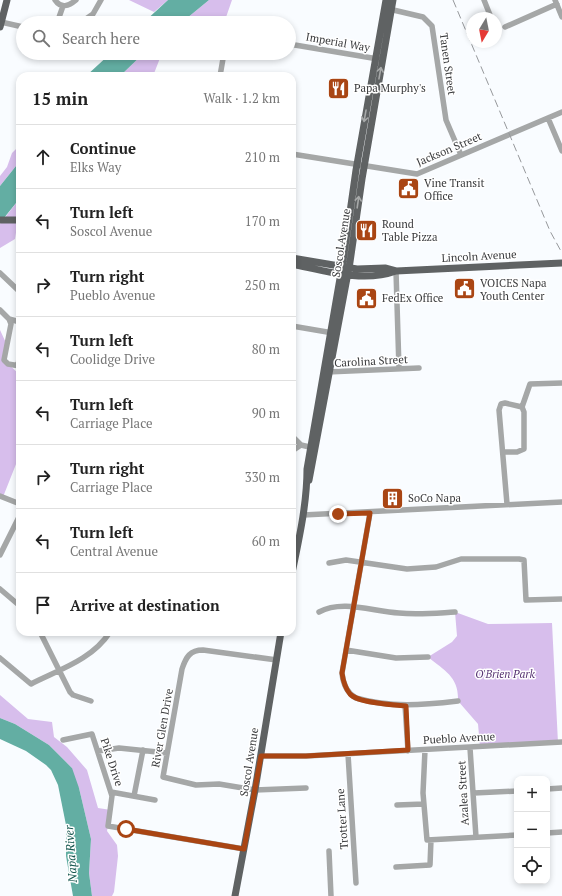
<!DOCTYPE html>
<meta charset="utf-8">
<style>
body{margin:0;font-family:"PT Serif",serif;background:#f2f2f2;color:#222}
.controls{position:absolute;right:12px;bottom:12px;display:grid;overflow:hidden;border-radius:8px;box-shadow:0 2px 6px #0003}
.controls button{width:36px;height:36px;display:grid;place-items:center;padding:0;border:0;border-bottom:1px solid #e0e0e0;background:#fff;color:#222;font:20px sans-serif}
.compass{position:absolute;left:466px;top:12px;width:36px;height:36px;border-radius:50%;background:#fff;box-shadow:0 2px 6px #0003;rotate:190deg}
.stop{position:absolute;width:12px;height:12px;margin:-9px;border:3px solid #a94513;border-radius:50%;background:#fff}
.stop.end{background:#a94513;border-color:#fff;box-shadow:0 1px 4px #0008}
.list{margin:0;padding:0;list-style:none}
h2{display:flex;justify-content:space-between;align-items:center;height:52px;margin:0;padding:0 16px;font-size:17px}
h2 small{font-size:13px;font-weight:400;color:#767676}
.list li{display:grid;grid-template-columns:26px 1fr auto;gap:12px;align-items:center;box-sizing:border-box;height:64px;padding:0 16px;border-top:1px solid #e0e0e0}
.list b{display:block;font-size:15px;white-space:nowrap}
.list p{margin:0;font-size:13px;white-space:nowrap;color:#767676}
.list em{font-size:13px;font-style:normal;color:#767676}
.icon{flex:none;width:22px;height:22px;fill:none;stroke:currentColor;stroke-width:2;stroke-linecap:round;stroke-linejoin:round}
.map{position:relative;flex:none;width:562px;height:896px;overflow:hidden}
.search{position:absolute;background:#fff;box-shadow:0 2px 6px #0003;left:16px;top:16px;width:280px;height:44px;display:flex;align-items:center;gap:10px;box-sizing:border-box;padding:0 14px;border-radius:22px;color:#767676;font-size:15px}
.panel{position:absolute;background:#fff;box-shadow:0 2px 6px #0003;left:16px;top:72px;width:280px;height:564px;border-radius:12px}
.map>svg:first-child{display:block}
</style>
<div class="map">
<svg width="562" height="896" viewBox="0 0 562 896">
<rect width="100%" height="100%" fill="#f9fcff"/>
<!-- green -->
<path fill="#d7beec" d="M129,0H168L154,12Z
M209,0H232L224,23H181Z
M144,53H162L153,76H120Z
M20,136V161L0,186V176L7,167L12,153L19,146L18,137Z
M20,198V220H18L15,239L0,248V224Z
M0,330L7,345L4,360L20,375V454L3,497L0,496Z
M455,612L488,624L552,623L558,743L480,747L478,724L458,701C459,677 445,671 428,657L452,642L457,636Z
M0,695L28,719L52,722L54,737L67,747L87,770L98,808L111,810L107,831L117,845L118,856L114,892L112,896H92L89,873L91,839L79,788L72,780V768L49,745L15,724L0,718Z"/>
<!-- water -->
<path fill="#63aea3" d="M168,0H209L181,23H143Z
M111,53H144L120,76H86Z
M20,161V198L0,223V186Z
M0,718L15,724L49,745L72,768L79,788L91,839L89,873L92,896H73L66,856V825L58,785L51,770L46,765L26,751L0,739Z"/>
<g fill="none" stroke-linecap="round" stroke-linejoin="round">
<!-- minor -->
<path stroke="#a5a7a7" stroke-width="5.5" d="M55,0C61,9 69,6 76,0
M484,0L490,15
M555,0L562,17
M389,9L423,17L432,26L446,120L461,155
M1,22L23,27
M57,23L63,6
M80,23L93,14L101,0
M505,27L557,4
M289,44L378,59
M220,76L224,53
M548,118L562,151
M292,154L417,174L562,112
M396,271L399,369
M0,273L20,292
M0,310L9,319L11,324L4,360L8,364L20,366
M9,319L20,322
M292,326L333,333
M18,366L20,350
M327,372L419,368
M292,436L301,445L314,448
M292,451L301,445
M503,452H517L524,449V412L522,407L530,384L562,383
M0,496L20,504
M507,504L499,410L501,404L505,403L522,407
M370,513L342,673C343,684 347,693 356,698C390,708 424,705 458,701
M303,515L562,502
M0,555L20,515
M329,563L346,560L407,569L436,567L461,559H519L524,560L526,600L562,599
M0,589L20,606
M319,612C343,599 374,612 399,613C418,615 437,613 455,612
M40,632L70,692L73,695L91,701
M346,650L396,658L428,657
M0,658L31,684C58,670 92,660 110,632
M277,660L203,650C190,650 186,657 182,669L163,777L196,785L219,784L255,790L306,788
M405,705L408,751
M63,740L92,734L112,796L108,826L244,849
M470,748L476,837
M425,750L423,793L427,840L517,835
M98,751L119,748L167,753
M348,754L356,883
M261,756H306L562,742
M547,789L562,788
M111,792L155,800
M474,793L517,791
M134,796L143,750
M397,805L424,804
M547,833L562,832
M329,851L331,896
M396,867L430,865L431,840"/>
<!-- major -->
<path stroke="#5f6263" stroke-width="7" d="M0,27L7,0
M0,220H20
M292,258L357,269L385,268L396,271
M292,264C326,271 363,283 396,271L562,263
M309,480L350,262L362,179L393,0
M292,573C299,539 307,504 307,469L343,261L356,170L386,0
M235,896L255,790L281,632"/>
<!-- rail -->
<path stroke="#96989b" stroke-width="1" stroke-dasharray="8 4" stroke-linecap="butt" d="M453,0L550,231L562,253"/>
</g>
<!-- one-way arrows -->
<defs><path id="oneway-shaft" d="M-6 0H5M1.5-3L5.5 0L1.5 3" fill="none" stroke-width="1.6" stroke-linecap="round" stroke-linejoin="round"/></defs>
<g stroke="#a7a9a9">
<use href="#oneway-shaft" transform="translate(380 73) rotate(-80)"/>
<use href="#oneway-shaft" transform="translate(365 116) rotate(100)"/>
<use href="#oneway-shaft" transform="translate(358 202) rotate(-82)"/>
</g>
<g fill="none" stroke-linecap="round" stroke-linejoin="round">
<!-- route -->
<path stroke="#a94513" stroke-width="5" d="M126,829L244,849L261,756H306L408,750L406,706C393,705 358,703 350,694C345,688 343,680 342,673L370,513L338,514"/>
</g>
<!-- icons -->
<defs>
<symbol id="restaurant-square" viewBox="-11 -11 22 22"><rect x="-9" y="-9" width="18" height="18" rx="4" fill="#a94513" stroke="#fff"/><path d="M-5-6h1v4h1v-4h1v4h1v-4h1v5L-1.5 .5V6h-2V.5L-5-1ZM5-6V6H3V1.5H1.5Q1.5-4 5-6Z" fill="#fff"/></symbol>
<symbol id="civic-square" viewBox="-11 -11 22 22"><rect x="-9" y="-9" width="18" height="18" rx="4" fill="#a94513" stroke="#fff"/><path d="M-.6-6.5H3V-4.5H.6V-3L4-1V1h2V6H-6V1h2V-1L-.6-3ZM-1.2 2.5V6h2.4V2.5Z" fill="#fff"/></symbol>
<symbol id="building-square" viewBox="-11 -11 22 22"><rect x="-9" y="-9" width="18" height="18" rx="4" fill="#a94513" stroke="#fff"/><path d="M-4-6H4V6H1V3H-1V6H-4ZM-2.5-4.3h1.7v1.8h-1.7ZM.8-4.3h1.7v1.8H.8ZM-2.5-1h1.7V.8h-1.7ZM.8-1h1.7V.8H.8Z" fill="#fff"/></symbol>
</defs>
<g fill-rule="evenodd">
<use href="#restaurant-square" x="326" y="76" width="25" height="25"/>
<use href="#civic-square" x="396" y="176" width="25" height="25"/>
<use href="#restaurant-square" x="354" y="218" width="25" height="25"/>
<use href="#civic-square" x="452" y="276" width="25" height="25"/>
<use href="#civic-square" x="354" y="286" width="25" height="25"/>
<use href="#building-square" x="380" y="486" width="25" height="25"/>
</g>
<g text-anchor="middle" stroke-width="3" stroke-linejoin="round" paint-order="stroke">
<!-- street labels -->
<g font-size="11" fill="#393a3c" stroke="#fff">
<text transform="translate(338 42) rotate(10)" y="4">Imperial Way</text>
<text transform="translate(448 64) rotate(82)" y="4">Tanen Street</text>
<text transform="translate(449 149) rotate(-23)" y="4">Jackson Street</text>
<text transform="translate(341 243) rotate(-81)" y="4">Soscol Avenue</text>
<text transform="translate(479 256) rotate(-3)" y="4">Lincoln Avenue</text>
<text transform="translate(371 361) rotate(-3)" y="4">Carolina Street</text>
<text transform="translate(162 728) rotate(-80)" y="4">River Glen Drive</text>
<text transform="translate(459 738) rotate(-3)" y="4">Pueblo Avenue</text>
<text transform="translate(112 762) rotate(72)" y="4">Pike Drive</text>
<text transform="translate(249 762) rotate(-81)" y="4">Soscol Avenue</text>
<text transform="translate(463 793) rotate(-93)" y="4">Azalea Street</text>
<text transform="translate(342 819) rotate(-94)" y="4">Trotter Lane</text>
</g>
<!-- poi labels -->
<g font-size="11" fill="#393a3c" stroke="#fff" text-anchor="start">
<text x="354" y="92">Papa Murphy's</text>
<text x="424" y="187">Vine Transit<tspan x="424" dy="13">Office</tspan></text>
<text x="382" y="228">Round<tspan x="382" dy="13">Table Pizza</tspan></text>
<text x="480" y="287">VOICES Napa<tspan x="480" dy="13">Youth Center</tspan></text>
<text x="382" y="302">FedEx Office</text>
<text x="408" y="502">SoCo Napa</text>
</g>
<!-- park labels -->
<g font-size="11" font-style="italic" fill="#583573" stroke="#fff">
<text x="505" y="678">O'Brien Park</text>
</g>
<!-- water labels -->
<g font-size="12" font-style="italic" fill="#185850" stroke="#fff">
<text transform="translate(71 854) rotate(-94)" y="4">Napa River</text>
</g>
</g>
</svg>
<div class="controls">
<button>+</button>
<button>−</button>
<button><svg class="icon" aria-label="locate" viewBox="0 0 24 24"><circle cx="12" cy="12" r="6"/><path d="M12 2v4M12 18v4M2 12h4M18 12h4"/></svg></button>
</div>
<svg class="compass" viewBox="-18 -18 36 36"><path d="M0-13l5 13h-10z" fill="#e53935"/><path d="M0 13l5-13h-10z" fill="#767676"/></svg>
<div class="stop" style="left:126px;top:829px"></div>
<div class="stop end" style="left:338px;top:514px"></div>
<div class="search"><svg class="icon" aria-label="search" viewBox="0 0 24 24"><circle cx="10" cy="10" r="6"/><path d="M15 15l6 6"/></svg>Search here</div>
<section class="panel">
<h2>15 min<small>Walk · 1.2 km</small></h2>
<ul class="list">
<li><svg class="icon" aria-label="ahead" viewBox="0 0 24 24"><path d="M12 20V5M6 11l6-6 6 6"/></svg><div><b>Continue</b><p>Elks Way</p></div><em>210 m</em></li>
<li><svg class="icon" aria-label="left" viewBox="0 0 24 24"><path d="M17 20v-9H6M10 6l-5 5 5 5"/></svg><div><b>Turn left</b><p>Soscol Avenue</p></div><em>170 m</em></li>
<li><svg class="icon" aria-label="right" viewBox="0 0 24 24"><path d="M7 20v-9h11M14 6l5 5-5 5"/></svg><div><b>Turn right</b><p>Pueblo Avenue</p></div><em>250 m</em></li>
<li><svg class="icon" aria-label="left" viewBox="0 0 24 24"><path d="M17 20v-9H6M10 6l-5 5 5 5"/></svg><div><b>Turn left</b><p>Coolidge Drive</p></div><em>80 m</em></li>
<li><svg class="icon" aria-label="left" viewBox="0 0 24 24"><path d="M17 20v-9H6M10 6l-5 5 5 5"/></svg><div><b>Turn left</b><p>Carriage Place</p></div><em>90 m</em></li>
<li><svg class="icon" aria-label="right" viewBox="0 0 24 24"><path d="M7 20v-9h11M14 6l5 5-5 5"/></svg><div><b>Turn right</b><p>Carriage Place</p></div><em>330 m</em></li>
<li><svg class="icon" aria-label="left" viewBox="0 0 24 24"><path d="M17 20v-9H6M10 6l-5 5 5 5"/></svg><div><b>Turn left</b><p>Central Avenue</p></div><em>60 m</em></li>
<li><svg class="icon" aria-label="arrive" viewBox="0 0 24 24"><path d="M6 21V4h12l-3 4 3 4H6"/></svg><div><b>Arrive at destination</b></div></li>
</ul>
</section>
</div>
